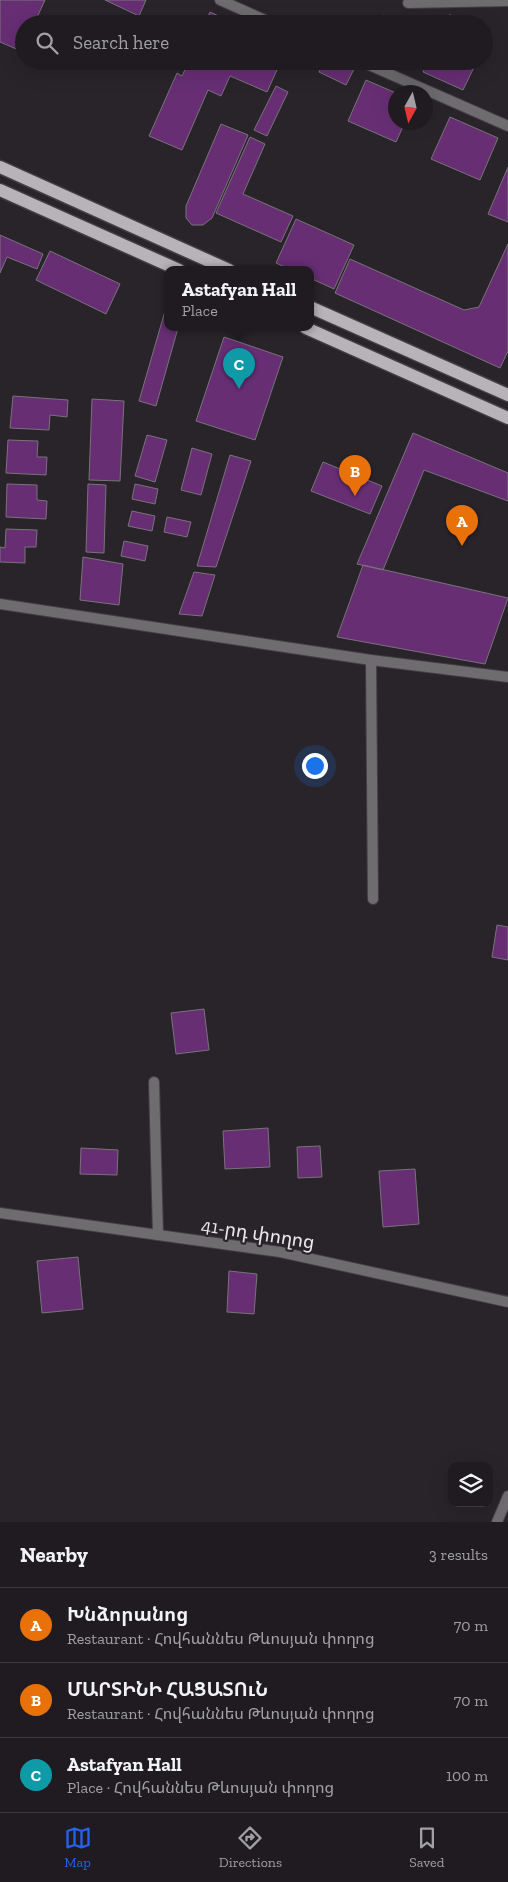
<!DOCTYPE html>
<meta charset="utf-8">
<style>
body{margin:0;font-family:"Zilla Slab","Noto Sans Armenian",serif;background:#272429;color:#f1f3f6}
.controls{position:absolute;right:15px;bottom:15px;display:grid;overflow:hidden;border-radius:10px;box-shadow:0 5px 20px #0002}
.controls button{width:45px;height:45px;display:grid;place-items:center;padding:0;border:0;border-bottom:1px solid #3c393e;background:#1f1b20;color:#f1f3f6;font:25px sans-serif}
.compass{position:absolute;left:388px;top:85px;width:45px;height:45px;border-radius:50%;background:#1f1b20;box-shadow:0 5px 20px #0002;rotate:188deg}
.you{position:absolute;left:314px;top:765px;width:18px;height:18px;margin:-12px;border:4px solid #fff;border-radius:50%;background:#1a73e8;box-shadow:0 0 0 8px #1a73e833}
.badge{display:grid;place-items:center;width:32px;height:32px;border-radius:50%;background:#2563eb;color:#fff;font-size:16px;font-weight:700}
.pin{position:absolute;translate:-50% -41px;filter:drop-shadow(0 1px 2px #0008)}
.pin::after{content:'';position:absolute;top:26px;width:18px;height:15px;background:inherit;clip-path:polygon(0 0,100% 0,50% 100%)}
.popup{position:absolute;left:164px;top:266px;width:150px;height:65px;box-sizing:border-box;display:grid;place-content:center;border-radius:10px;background:#1f1b20;filter:drop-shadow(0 1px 4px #0005);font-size:16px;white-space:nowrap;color:#a1a1a5}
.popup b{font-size:19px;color:#f1f3f6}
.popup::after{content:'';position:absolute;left:50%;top:100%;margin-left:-10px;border:10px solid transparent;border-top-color:#1f1b20}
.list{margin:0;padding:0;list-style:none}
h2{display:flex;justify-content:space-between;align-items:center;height:65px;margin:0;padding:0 20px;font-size:21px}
h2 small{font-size:16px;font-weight:400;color:#a1a1a5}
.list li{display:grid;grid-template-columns:32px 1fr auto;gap:15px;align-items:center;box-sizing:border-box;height:75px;padding:0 20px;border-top:1px solid #3c393e}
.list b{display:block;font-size:19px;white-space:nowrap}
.list p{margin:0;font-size:16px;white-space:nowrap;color:#a1a1a5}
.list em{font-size:16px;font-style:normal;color:#a1a1a5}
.icon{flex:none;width:28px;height:28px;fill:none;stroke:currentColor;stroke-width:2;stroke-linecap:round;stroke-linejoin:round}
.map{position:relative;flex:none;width:508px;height:1522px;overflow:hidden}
.search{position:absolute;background:#1f1b20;box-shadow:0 5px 20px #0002;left:15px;right:15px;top:15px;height:55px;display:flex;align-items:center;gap:12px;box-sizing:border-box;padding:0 18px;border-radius:28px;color:#a1a1a5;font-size:19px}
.sheet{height:290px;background:#1f1b20}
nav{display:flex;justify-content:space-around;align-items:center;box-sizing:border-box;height:70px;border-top:1px solid #3c393e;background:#1f1b20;font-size:14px;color:#a1a1a5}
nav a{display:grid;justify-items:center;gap:2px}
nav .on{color:#2563eb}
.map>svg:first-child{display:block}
</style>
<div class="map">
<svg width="508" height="1522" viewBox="0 0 508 1522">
<rect width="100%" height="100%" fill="#29242a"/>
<!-- building -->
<path fill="#672e74" stroke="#78737a" d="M0,0H45L34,24H24V45L21,51L0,42Z
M105,0H146L139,16Z
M210,12L236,24H205Z
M383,15L403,24H379Z
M449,15L470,18L468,24H445Z
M189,61H281L267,92L230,76L221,96L208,90L182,150L149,136L177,73L182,76Z
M324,61H337L354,69L346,85L319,72Z
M388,61H408L405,68Z
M428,61H477L463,90L423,72Z
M366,80L396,93V122H405L396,142L348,121Z
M276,86L288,92L267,136L254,130Z
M450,117L498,138L480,180L431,159Z
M221,124L248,135L212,218L203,225H192L186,218V206Z
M250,137L265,144L243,194L293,216L281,242L216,213Z
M508,167V222L488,214Z
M296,219L354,245L334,289L310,278V270H292L276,263Z
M0,235L43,254L37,269L7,257L0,273Z
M508,244V351L500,368L335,293L350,259L464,310L479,307Z
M50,251L120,284L106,314L36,280Z
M167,304L168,328H178L156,406L139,401Z
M224,337L283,357L255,440L196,421Z
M13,396L68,400L67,417L50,415L49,430L10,428Z
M92,399L124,401L120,481L89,480Z
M413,433L508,473V501L424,470L383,570L357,564Z
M147,435L167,440L155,482L135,476Z
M8,440L38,441L37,457H47L46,475L6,473Z
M192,448L212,454L201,495L181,490Z
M230,455L251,461L216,567L197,566Z
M323,462L382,486L370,514L311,491Z
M7,484L37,485V500L47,501L46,519L6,517Z
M88,484L106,485L104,553L86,552Z
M135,484L158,489L155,504L132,499Z
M132,511L155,516L152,531L128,526Z
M167,517L191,522L187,537L164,532Z
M6,529L37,530L36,547H25V563L0,562V547L5,548Z
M124,541L148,546L145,561L121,556Z
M83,557L123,564L119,605L80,600Z
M363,565L508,598L485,664L337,637Z
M194,572L215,575L202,616L179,614Z
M497,925L508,927V960L492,957Z
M204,1009L209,1050L176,1054L171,1013Z
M268,1128L270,1167L225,1169L223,1131Z
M320,1146L322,1177L298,1178L297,1147Z
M81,1148L118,1150L117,1175L80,1174Z
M415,1169L419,1224L383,1227L379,1171Z
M78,1257L83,1309L42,1313L37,1261Z
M229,1271L257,1274L254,1314L227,1312Z"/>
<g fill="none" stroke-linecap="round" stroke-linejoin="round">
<defs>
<path id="service" d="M220,0L274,24
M360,61L508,126
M371,660L373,899
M154,1082L158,1235"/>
<path id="minor" d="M408,3L508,1
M0,604L371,660L508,677
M0,1213L280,1252L508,1302
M497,1522L508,1496"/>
<path id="primary" d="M0,167L229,270
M0,190L179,270
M310,307L508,395
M306,328L508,418"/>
</defs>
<!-- service casing -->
<use href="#service" stroke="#443f45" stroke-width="12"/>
<!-- minor casing -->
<use href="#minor" stroke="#443f45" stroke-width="12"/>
<!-- primary casing -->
<use href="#primary" stroke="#443f45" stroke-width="15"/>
<!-- service -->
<use href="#service" stroke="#6e6c6f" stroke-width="10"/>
<!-- minor -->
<use href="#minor" stroke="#6e6c6f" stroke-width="10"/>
<!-- primary -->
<use href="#primary" stroke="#b7b3b9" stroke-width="12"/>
</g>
<g text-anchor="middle" stroke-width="4.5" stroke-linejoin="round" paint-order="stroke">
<!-- street labels -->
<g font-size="19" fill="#eae7eb" stroke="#29242a">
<text transform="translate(258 1233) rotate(9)" y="7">41-րդ փողոց</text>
</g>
</g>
</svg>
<div class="controls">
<button><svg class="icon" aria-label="layers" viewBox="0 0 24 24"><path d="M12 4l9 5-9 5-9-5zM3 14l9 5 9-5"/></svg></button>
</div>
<svg class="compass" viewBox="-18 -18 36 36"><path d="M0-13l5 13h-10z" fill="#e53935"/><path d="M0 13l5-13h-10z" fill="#a1a1a5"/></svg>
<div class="you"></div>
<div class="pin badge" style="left:462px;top:546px;background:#e8710a">A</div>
<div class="pin badge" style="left:355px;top:496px;background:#e8710a">B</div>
<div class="pin badge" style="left:239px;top:389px;background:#0f9aa8">C</div>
<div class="popup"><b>Astafyan Hall</b>Place</div>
<div class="search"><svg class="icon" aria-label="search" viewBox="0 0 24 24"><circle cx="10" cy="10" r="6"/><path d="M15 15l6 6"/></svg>Search here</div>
</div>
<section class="sheet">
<h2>Nearby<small>3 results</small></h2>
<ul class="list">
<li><span class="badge" style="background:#e8710a">A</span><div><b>Խնձորանոց</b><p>Restaurant · Հովհաննես Թևոսյան փողոց</p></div><em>70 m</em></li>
<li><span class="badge" style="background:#e8710a">B</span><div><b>ՄԱՐՏԻՆԻ ՀԱՑԱՏՈւՆ</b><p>Restaurant · Հովհաննես Թևոսյան փողոց</p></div><em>70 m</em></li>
<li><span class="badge" style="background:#0f9aa8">C</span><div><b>Astafyan Hall</b><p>Place · Հովհաննես Թևոսյան փողոց</p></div><em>100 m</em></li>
</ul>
</section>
<nav>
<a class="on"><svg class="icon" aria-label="map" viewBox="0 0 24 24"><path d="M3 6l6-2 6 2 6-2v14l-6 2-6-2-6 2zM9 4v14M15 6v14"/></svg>Map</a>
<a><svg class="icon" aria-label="directions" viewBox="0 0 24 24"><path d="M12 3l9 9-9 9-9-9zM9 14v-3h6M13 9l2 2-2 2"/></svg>Directions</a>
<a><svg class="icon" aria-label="saved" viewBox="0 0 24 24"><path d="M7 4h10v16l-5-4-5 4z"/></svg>Saved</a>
</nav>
